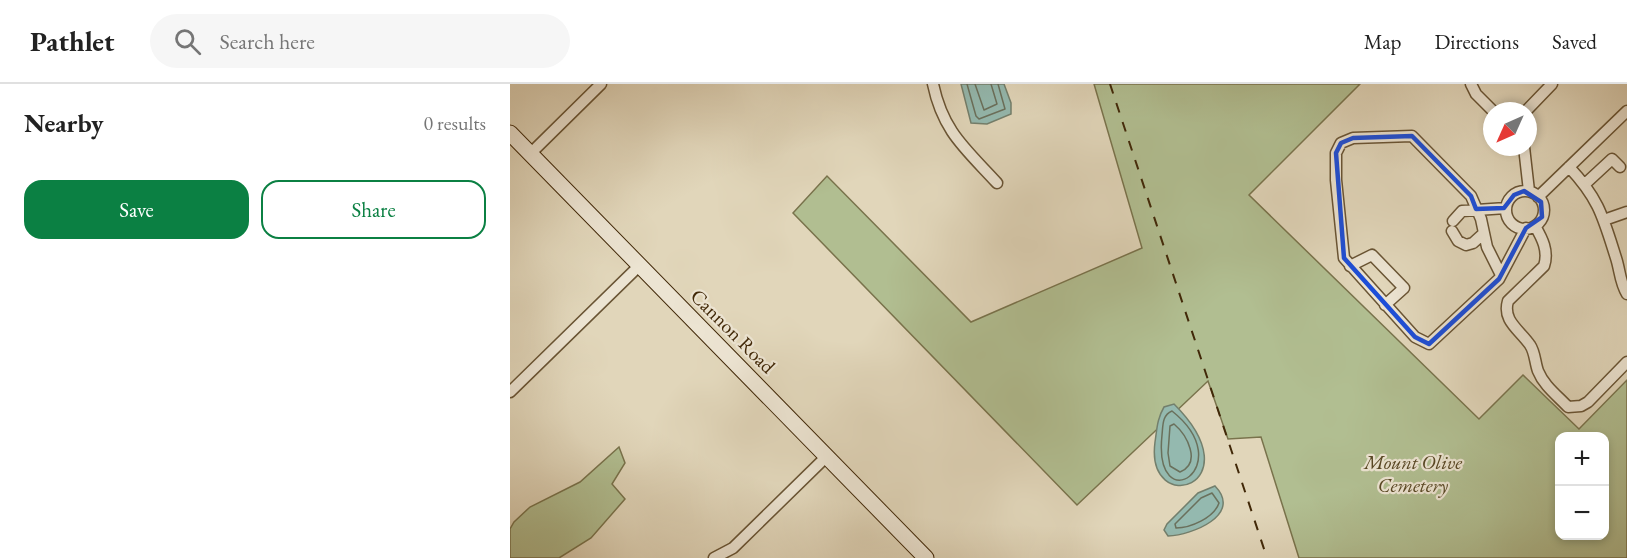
<!DOCTYPE html>
<meta charset="utf-8">
<style>
body{margin:0;font-family:"EB Garamond",serif;background:#f6f6f6;color:#222}
.controls{position:absolute;right:18px;bottom:18px;display:grid;overflow:hidden;border-radius:12px;box-shadow:0 3px 9px #0003}
.controls button{width:54px;height:54px;display:grid;place-items:center;padding:0;border:0;border-bottom:2px solid #e0e0e0;background:#fff;color:#222;font:30px sans-serif}
.compass{position:absolute;left:973px;top:18px;width:54px;height:54px;border-radius:50%;background:#fff;box-shadow:0 3px 9px #0003;rotate:225deg}
.list{margin:0;padding:0;list-style:none}
h2{display:flex;justify-content:space-between;align-items:center;height:78px;margin:0;padding:0 24px;font-size:26px}
h2 small{font-size:20px;font-weight:400;color:#767676}
.actions{display:flex;gap:12px;padding:18px 24px}
.actions a{flex:1;padding:14px 0;border:2px solid #0b8043;border-radius:18px;text-align:center;font-size:21px;color:#0b8043}
.actions .main{background:#0b8043;color:#fff}
.icon{flex:none;width:33px;height:33px;fill:none;stroke:currentColor;stroke-width:2;stroke-linecap:round;stroke-linejoin:round}
.map{position:relative;flex:none;width:1117px;height:474px;overflow:hidden}
header{display:flex;align-items:center;gap:36px;box-sizing:border-box;height:84px;padding:0 30px;background:#fff;border-bottom:2px solid #e0e0e0}
header strong{font-size:28px}
nav{display:flex;gap:33px;margin-inline-start:auto;font-size:21px}
.search{width:420px;height:54px;background:#f6f6f6;display:flex;align-items:center;gap:15px;box-sizing:border-box;padding:0 21px;border-radius:33px;color:#767676;font-size:22px}
main{display:flex}
aside{flex:1;background:#fff}
.map>svg:first-child{display:block}
</style>
<header>
<strong>Pathlet</strong>
<div class="search"><svg class="icon" aria-label="search" viewBox="0 0 24 24"><circle cx="10" cy="10" r="6"/><path d="M15 15l6 6"/></svg>Search here</div>
<nav><a>Map</a><a>Directions</a><a>Saved</a></nav>
</header>
<main>
<aside>
<h2>Nearby<small>0 results</small></h2>
<ul class="list">
</ul>
<div class="actions"><a class="main">Save</a><a>Share</a></div>
</aside>
<div class="map">
<svg width="1117" height="474" viewBox="0 0 1117 474">
<rect width="100%" height="100%" fill="#e1d6ba"/>
<filter id="stains"><feTurbulence type="fractalNoise" baseFrequency=".00333" numOctaves="4"/><feColorMatrix values="0 0 0 0 .2 0 0 0 0 .09 0 0 0 0 .02 0 0 0 .5 -.17"/></filter>
<radialGradient id="worn" r=".72"><stop offset=".6" stop-color="#630" stop-opacity="0"/><stop offset="1" stop-color="#630" stop-opacity=".3"/></radialGradient>
<!-- green -->
<path fill="#b1be91" stroke="#79734c" stroke-width="1.5" fill-rule="evenodd" d="M584,0H850L739,111L969,335L1013,291L1069,345L1117,296V474H789L751,353L718,355L698,297L567,421L283,129L317,92L461,238L632,164ZM1050,352H1094V452H1050Z
M109,363L115,379L102,400L115,415L81,454L49,474H0V445L4,438L20,423L70,398Z"/>
<!-- water -->
<path fill="#94b9af" stroke="#737f6c" stroke-width="1.5" d="M451,0H494L501,19V30L477,40L461,39Z
M664,320C746,402 635,435 645,358C647,345 647,335 654,323Z
M705,402C733,431 682,451 658,452L654,446L657,440L688,409Z"/>
<g fill="none" stroke-linecap="round" stroke-linejoin="round">
<!-- shore -->
<path stroke="#6a705c" stroke-width="1.5" d="M457,0L466,32L469,35L495,25L488,0
M465,0L474,26L487,20L481,0
M662,327C731,382 643,438 652,351C653,342 652,331 662,327Z
M664,340C677,351 692,379 670,388L660,382L658,369L660,342Z
M702,409L709,419C704,434 680,444 666,444L665,440L691,414Z"/>
<defs>
<path id="street" d="M423,0C433,48 456,65 487,99
M961,0L966,10L983,27
M1016,27L1042,0
M1014,63L1019,107
M20,70L91,0
M1059,83C1089,115 1093,133 1106,174C1110,186 1110,199 1117,210
M1075,100L1102,75L1110,83
M996 126a19 19 0 1 1 38 0a19 19 0 1 1-38 0Z
M1028,113L1117,27
M1094,136L1117,128
M943,137L952,127L996,124
M1025,142C1032,154 1039,167 1034,182L998,217C992,237 1010,246 1020,261C1025,268 1025,279 1028,287C1034,302 1048,312 1058,323L1071,322L1078,318L1117,278
M942,147L948,157L956,161L963,159L974,149
M840,182L862,171L894,204L875,221
M991,191L977,163L971,135L961,112L902,52L843,54L831,59L826,69V96L834,174L905,253L919,260L989,195L1016,144
M0,308L130,181
M204,474L223,464L317,372"/>
<path id="secondary" d="M0,49L416,474"/>
</defs>
<!-- street casing -->
<use href="#street" stroke="#695434" stroke-width="13"/>
<!-- secondary casing -->
<use href="#secondary" stroke="#412808" stroke-width="17"/>
<!-- street -->
<use href="#street" stroke="#ece4d2" stroke-width="10"/>
<!-- secondary -->
<use href="#secondary" stroke="#ece4d2" stroke-width="15"/>
<!-- rail -->
<path stroke="#412808" stroke-width="2" stroke-dasharray="10 10" stroke-linecap="butt" d="M600,0L757,474"/>
</g>
<!-- marked area -->
<path fill="none" stroke="#1d4ed8" stroke-width="4.5" stroke-linejoin="round" d="M902,52L961,112L966,125L994,124L1004,111L1014,107L1031,118L1032,133L1016,144L989,195L919,260L905,253L834,174L826,69L831,59L843,54Z"/>
<g text-anchor="middle" stroke-width="4.5" stroke-linejoin="round" paint-order="stroke">
<!-- street labels -->
<g font-size="20" fill="#412808" stroke="#ece4d2">
<text transform="translate(223 247) rotate(45)" y="7">Cannon Road</text>
</g>
<!-- park labels -->
<g font-size="20" font-style="italic" fill="#574623" stroke="#ece4d2">
<text x="903" y="385">Mount Olive<tspan x="903" dy="23">Cemetery</tspan></text>
</g>
</g>
<rect width="100%" height="100%" filter="url(#stains)"/>
<rect width="100%" height="100%" fill="url(#worn)"/>
</svg>
<div class="controls">
<button>+</button>
<button>−</button>
</div>
<svg class="compass" viewBox="-18 -18 36 36"><path d="M0-13l5 13h-10z" fill="#e53935"/><path d="M0 13l5-13h-10z" fill="#767676"/></svg>
</div>
</main>
